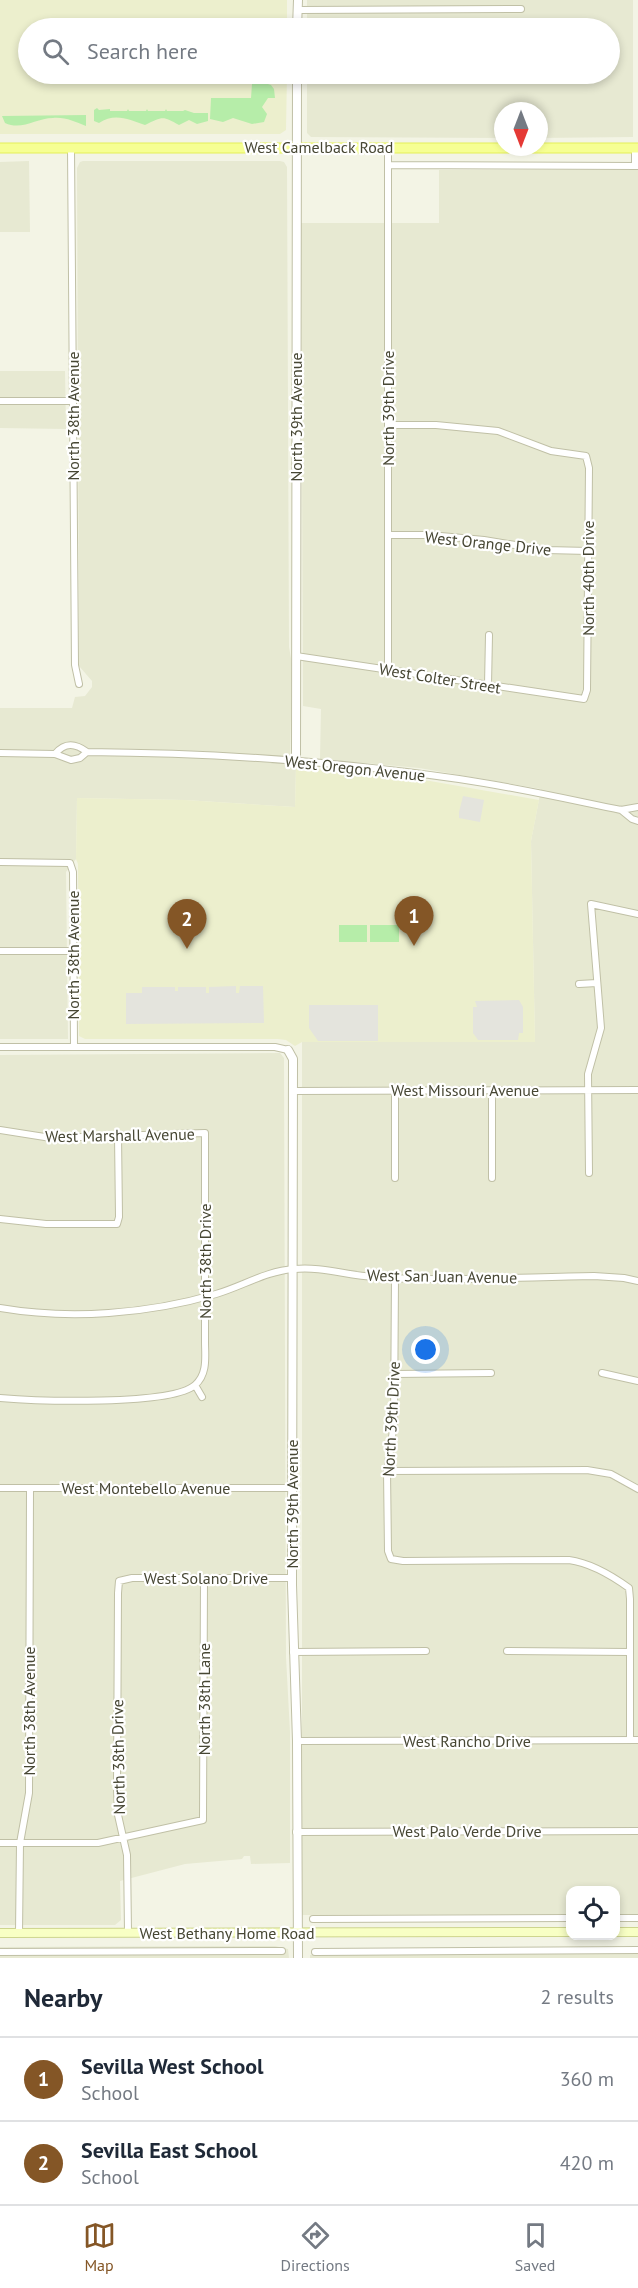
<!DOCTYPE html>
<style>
body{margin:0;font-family:"PT Sans",sans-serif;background:#f2f2f3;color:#1f2937}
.controls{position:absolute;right:18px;bottom:18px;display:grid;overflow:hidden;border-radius:12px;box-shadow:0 3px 9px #0003}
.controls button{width:54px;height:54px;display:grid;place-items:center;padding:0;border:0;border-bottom:2px solid #e0e1e3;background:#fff;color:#1f2937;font:30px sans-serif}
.compass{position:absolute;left:494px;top:102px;width:54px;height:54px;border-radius:50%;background:#fff;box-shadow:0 3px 9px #0003;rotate:180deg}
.you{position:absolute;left:426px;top:1350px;width:21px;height:21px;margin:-15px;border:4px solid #fff;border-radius:50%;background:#1a73e8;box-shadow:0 0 0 9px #1a73e833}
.badge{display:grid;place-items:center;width:39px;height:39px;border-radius:50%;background:#845626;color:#fff;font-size:20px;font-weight:700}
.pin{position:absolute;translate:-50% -50px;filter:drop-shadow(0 2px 3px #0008)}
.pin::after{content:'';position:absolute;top:32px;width:21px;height:18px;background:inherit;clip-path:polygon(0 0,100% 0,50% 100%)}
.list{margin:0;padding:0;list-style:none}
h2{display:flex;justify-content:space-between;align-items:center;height:78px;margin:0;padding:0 24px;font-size:26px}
h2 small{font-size:20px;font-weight:400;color:#747a83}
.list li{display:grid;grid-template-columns:39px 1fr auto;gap:18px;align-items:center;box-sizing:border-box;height:84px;padding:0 24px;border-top:2px solid #e0e1e3}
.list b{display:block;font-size:22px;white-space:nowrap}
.list p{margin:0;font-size:20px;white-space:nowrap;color:#747a83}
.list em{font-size:20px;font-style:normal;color:#747a83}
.icon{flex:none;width:33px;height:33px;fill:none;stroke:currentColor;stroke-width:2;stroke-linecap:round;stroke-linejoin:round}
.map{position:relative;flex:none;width:638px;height:1958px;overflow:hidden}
.search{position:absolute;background:#fff;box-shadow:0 3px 9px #0003;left:18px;right:18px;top:18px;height:66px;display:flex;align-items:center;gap:15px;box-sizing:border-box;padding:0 21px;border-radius:33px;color:#747a83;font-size:22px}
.sheet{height:246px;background:#fff}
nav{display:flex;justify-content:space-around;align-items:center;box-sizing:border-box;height:84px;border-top:2px solid #e0e1e3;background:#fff;font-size:16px;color:#747a83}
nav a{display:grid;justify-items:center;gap:3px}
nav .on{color:#845626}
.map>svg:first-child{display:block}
</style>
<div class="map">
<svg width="638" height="1958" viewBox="0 0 638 1958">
<rect width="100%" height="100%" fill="#f3f4e5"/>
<!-- residential -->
<path fill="#e7e9d2" d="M307,0H633V137L539,138V111H503V138L311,137L307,133V74H610V28H307Z
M29,161L30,232H0V162Z
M83,161H280L284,162L287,167L289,647L292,664L290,767H296L295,807L185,800L77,798L76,859L66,872L68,1039H0V708H72L75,697L85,696L92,687V681L79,666V661L77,168L80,162Z
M439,170H638V1914H616V1890H570V1914L302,1915V1042H535L531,841L541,789L419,768L320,759L321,709L303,706L301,223H439Z
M0,371H65L66,429L0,428Z
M280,1053L284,1058L286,1657L290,1732V1863L251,1864L250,1856H244L242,1859L185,1864L120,1881L121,1920L115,1925H0V1055Z
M275,1946L288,1949L289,1958H0V1947Z
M638,1953V1958H310V1955Z"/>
<!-- education -->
<path fill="#ecefcd" d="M0,0H287V28H28V74H287L286,130L280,134H0Z
M296,767L430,781L539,800L531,841L535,1042H302L295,1046L286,1040L278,1039H85L79,1036L78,864L76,859L77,798L185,800L295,807Z"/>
<!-- green -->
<path fill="#b6eda9" d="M259,74H267L265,83L271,85L274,89L275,98H268L262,107L267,114L264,122L252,124L233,118L223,122L210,119L211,98H251L252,84H257L258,81L262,82L259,80Z
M97,108L99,110L110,109V111H127L128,109L129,111H146L147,109L148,111H165L166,109L167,111H183L185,110L194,113H208V121L197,124L189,120L179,125C163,116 163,116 145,125C130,120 115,112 99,123L94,121V110Z
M86,115V126C75,122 66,117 53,118C36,118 22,131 5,123L2,116Z
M339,925H367V942H339Z
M370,925H399V942H370Z"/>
<!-- parking -->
<path fill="#e4e4dd" d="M463,796L484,800L480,822L459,818V812Z
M236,986V993H239L240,986H263L264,1023L126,1024V993H142V987H175V991H178V987H206V993H209V987Z
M519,1000L523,1007V1033H519L518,1040H478L473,1033V1007H477L475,1001Z
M309,1005H378V1041H318L309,1028Z"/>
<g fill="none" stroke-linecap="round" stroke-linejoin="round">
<defs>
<path id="minor" d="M298,10L521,9
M388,147V670
M71,148L75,665L79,684
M635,148V166
M388,165L638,166
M0,401H73
M388,535H430L484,540L546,550L589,551
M296,656L584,699L587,690L589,468L586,456L551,451L498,431L436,425H388
M488,685L489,635
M0,753L55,754L71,760L80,758L87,752
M55,754C65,742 75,743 87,752C211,753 336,761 459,779C514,787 567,799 621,810L638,807
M621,810L632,819L638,821
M0,862L70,863L73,872L74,1047
M0,951H72
M579,984L597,983
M0,1047H275L288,1050
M395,1090V1178
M492,1090V1178
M293,1091L638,1090
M0,1130L51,1138L205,1133V1342C205,1356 208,1374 195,1385C171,1406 36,1401 0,1398
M589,1173L588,1074L601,1028L591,904L638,914
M0,1219L46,1224H117L119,1217L118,1135
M395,1278L394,1423L387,1471L388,1551L391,1559L403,1561L569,1560C591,1563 611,1575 629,1588L630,1599V1740
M0,1308C70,1320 148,1314 216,1294C243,1286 266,1271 294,1269C322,1266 348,1276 375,1277C448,1282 522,1277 594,1276L624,1278L638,1281
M602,1373L638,1381
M394,1374L491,1373
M195,1385L202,1397
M387,1471L587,1470L611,1474L638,1489
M0,1488H292
M507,1651L630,1652
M293,1652L426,1651
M297,1741L638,1740
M296,1832L638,1831
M0,1843H98L203,1820L204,1578
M616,1918H638
M313,1919L570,1918
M128,1932L127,1855L118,1815L117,1788L118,1593L119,1581L132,1578H292
M19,1933L20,1843L29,1793L30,1489
M0,1952L282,1951
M315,1952L638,1950"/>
<path id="tertiary" d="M297,28L298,0
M296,761L297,74
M288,1050L293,1059L292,1585L297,1741L298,1958"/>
<path id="secondary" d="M616,1932H638
M0,1933L570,1932"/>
<path id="primary" d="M0,148H638"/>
</defs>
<!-- minor casing -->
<use href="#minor" stroke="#c0c0a6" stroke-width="8"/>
<!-- tertiary casing -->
<use href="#tertiary" stroke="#c0c0a6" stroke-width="10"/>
<!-- secondary casing -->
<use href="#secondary" stroke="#ced58e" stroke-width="10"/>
<!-- primary casing -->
<use href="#primary" stroke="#e5ef58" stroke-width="11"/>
<!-- minor -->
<use href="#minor" stroke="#fff" stroke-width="6"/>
<!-- tertiary -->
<use href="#tertiary" stroke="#fff" stroke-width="8"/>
<!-- secondary -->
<use href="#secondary" stroke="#f8ffc4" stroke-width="8"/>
<!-- primary -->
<use href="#primary" stroke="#f6ff93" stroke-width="9"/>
</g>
<g text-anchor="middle" stroke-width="4.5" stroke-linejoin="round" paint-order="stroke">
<!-- street labels -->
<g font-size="16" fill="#474734" stroke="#fff">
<text x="319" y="153">West Camelback Road</text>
<text transform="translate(388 408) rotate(-90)" y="6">North 39th Drive</text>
<text transform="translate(73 416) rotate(-90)" y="6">North 38th Avenue</text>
<text transform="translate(296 417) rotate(-90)" y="6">North 39th Avenue</text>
<text transform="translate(488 543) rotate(6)" y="6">West Orange Drive</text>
<text transform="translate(588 578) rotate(-90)" y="6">North 40th Drive</text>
<text transform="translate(440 678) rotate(9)" y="6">West Colter Street</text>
<text transform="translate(355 768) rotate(6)" y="6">West Oregon Avenue</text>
<text transform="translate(73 955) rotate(-90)" y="6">North 38th Avenue</text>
<text x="465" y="1096">West Missouri Avenue</text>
<text transform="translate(120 1135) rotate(-1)" y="6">West Marshall Avenue</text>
<text transform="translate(205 1261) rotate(-90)" y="6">North 38th Drive</text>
<text transform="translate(442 1276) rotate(1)" y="6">West San Juan Avenue</text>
<text transform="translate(391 1419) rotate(-87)" y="6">North 39th Drive</text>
<text x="146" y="1494">West Montebello Avenue</text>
<text transform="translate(292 1504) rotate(-90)" y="6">North 39th Avenue</text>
<text x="206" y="1584">West Solano Drive</text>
<text transform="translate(204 1699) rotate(-90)" y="6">North 38th Lane</text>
<text transform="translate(29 1711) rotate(-90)" y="6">North 38th Avenue</text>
<text x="467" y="1747">West Rancho Drive</text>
<text transform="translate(118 1757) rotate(-91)" y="6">North 38th Drive</text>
<text x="467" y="1837">West Palo Verde Drive</text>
<text x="227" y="1939">West Bethany Home Road</text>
</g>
</g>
</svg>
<div class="controls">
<button><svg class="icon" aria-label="locate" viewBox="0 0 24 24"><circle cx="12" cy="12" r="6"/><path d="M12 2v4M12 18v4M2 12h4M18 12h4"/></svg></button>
</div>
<svg class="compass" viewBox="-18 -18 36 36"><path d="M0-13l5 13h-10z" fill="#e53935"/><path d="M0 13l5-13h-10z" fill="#747a83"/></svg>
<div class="you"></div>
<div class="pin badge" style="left:414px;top:946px">1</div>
<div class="pin badge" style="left:187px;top:949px">2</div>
<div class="search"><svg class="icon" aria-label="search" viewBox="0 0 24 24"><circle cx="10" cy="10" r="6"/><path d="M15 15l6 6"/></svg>Search here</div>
</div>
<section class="sheet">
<h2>Nearby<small>2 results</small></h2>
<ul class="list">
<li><span class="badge">1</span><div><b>Sevilla West School</b><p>School</p></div><em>360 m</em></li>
<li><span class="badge">2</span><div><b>Sevilla East School</b><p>School</p></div><em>420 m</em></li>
</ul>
</section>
<nav>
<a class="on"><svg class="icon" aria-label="map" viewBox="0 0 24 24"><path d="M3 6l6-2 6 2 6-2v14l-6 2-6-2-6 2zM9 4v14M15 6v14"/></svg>Map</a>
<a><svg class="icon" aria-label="directions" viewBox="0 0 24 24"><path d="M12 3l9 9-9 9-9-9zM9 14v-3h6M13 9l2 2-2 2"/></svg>Directions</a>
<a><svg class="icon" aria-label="saved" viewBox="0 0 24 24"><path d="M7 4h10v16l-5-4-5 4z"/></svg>Saved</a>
</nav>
